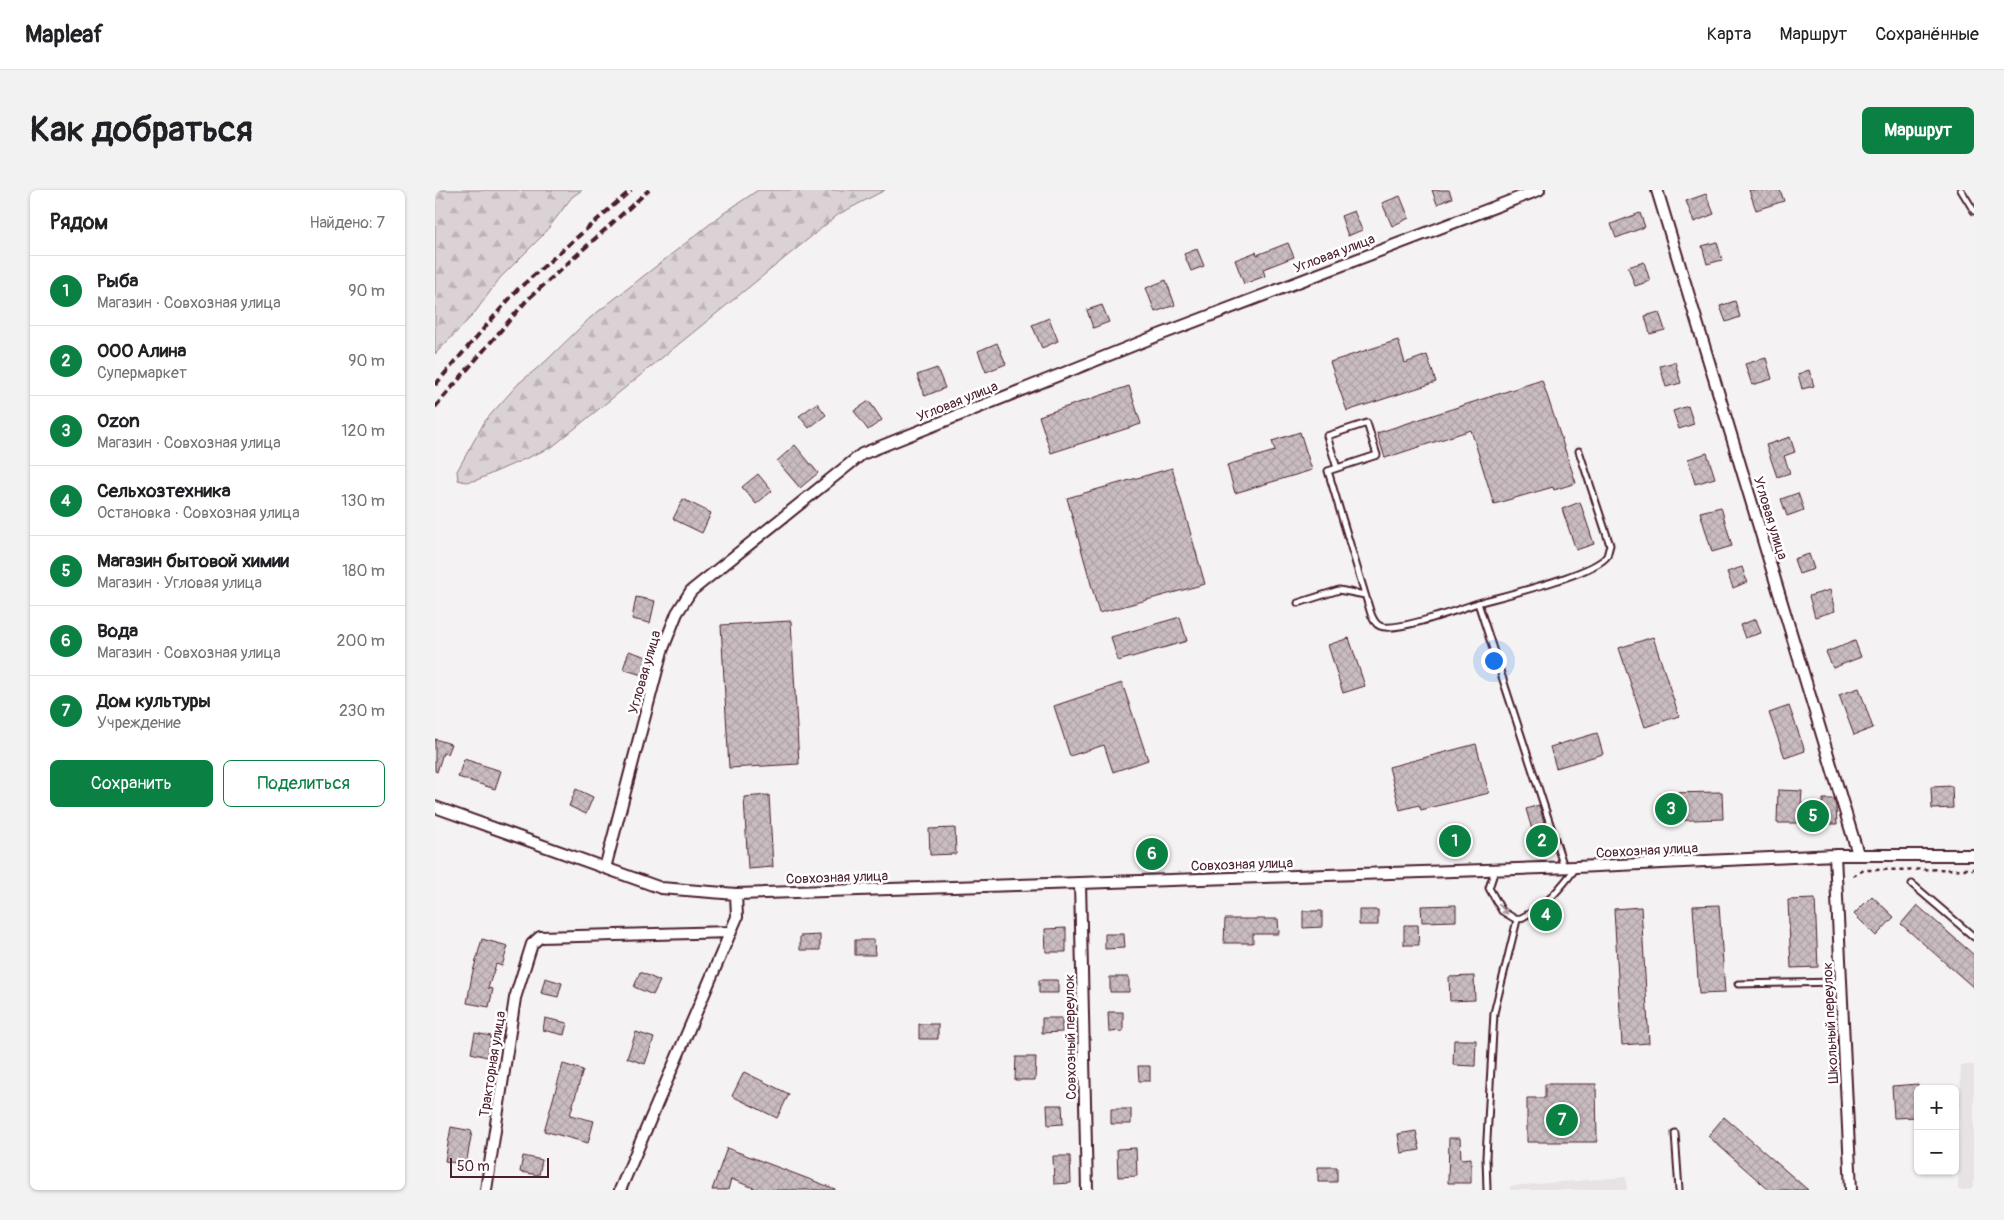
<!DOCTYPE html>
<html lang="ru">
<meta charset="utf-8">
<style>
body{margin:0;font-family:Pangolin,sans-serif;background:#f2f2f2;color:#202124}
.controls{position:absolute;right:15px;bottom:15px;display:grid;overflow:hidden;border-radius:8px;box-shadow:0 1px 4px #0004}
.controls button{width:45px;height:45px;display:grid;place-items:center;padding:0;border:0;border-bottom:1px solid #e0e0e0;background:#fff;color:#202124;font:25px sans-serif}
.scale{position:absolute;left:15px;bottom:12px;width:99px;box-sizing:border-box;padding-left:5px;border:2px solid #4a1f2b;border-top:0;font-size:14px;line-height:18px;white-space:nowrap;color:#4a1f2b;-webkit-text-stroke:4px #fff;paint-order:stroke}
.you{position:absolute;left:1058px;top:470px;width:18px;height:18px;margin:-12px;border:4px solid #fff;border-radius:50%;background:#1a73e8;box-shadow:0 0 0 8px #1a73e833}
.badge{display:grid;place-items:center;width:32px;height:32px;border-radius:50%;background:#0b8043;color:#fff;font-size:16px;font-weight:700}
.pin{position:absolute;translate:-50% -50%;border:2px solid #fff;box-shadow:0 1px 5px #0006}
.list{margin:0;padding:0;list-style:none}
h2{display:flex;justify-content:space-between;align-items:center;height:65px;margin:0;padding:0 20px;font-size:21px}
h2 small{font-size:16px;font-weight:400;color:#757577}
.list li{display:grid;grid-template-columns:32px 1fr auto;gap:15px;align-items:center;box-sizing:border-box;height:70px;padding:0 20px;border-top:1px solid #e0e0e0}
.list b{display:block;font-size:19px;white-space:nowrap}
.list p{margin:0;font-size:16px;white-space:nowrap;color:#757577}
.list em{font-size:16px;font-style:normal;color:#757577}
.actions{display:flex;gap:10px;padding:15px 20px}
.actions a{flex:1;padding:11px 0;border:1px solid #0b8043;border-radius:8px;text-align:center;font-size:18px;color:#0b8043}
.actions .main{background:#0b8043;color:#fff}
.map{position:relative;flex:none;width:1539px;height:1000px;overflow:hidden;border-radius:8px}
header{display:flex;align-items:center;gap:30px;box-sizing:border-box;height:70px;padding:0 25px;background:#fff;border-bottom:1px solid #e0e0e0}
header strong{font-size:24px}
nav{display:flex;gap:28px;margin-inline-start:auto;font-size:18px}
.intro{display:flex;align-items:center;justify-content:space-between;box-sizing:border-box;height:120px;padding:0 30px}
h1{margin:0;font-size:35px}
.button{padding:12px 22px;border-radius:8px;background:#0b8043;color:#fff;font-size:18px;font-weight:700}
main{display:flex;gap:30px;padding:0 30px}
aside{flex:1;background:#fff;border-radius:8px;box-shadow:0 1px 4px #0004}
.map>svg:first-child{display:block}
</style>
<header>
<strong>Mapleaf</strong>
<nav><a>Карта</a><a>Маршрут</a><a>Сохранённые</a></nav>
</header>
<div class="intro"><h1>Как добраться</h1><a class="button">Маршрут</a></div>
<main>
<aside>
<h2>Рядом<small>Найдено: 7</small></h2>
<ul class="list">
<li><span class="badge">1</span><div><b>Рыба</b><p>Магазин · Совхозная улица</p></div><em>90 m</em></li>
<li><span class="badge">2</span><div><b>ООО Алина</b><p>Супермаркет</p></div><em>90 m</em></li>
<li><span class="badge">3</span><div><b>Ozon</b><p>Магазин · Совхозная улица</p></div><em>120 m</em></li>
<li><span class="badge">4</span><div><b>Сельхозтехника</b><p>Остановка · Совхозная улица</p></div><em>130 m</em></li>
<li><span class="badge">5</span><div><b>Магазин бытовой химии</b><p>Магазин · Угловая улица</p></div><em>180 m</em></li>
<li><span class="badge">6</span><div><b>Вода</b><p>Магазин · Совхозная улица</p></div><em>200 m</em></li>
<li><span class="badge">7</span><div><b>Дом культуры</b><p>Учреждение</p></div><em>230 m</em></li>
</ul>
<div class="actions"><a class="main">Сохранить</a><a>Поделиться</a></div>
</aside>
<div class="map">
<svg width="1539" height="1000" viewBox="0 0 1539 1000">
<defs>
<pattern id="forest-firs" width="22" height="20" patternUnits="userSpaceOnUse" patternTransform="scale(1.25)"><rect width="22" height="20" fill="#dbd2d5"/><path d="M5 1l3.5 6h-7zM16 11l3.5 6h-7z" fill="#bdb4b7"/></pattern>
<pattern id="building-cross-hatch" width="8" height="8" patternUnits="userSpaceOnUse" patternTransform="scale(1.25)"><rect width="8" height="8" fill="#cabdc1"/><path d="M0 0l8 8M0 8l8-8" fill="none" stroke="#afa2a6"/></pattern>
</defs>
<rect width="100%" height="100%" fill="#f4f2f2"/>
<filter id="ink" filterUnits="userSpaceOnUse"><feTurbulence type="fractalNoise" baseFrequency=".02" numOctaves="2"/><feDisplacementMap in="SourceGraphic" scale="10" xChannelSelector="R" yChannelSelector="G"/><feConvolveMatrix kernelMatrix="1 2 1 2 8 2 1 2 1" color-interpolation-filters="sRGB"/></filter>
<g filter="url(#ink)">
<!-- built -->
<path fill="#e7e2e3" d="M1526,875H1539V1000H1523Z
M1191,987L1192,1000H1075V996Z"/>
<!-- forest -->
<path fill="url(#forest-firs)" stroke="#927880" d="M0,0H147L137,7L109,44L65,88L38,125L0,164Z
M323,0H450L404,24L117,257L42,290L31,292L23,290L22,281L50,231L84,193L111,171L155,128L289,23Z"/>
<!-- building -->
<path fill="url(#building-cross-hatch)" stroke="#4a1f2b" d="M997,0H1014L1017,8L1002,14Z
M1314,0H1345L1349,11L1321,20Z
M1271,4L1279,24L1259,32L1251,11Z
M965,6L974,28L957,36L947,13Z
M919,21L927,40L913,46L906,26Z
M1205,23L1210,37L1181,48L1176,34Z
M1282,52L1287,70L1272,74L1267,56Z
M853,53L859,67L828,79L830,86L809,94L800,70L821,62L822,65Z
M762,59L769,76L756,81L749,64Z
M1209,72L1215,91L1200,96L1193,77Z
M731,90L740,115L720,122L711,98Z
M1300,111L1305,127L1291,132L1285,116Z
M667,115L674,132L658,138L652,120Z
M1224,122L1230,140L1215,144L1210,126Z
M614,128L623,151L607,158L597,135Z
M963,150L970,173L992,165L1001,192L912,221L895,172Z
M562,153L571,174L551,182L543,161Z
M1331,168L1337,189L1317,195L1310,174Z
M1240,172L1246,193L1231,197L1225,176Z
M502,178L510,198L490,206L482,185Z
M1374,180L1379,196L1367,199L1363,184Z
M1107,190L1141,293L1119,300L1118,297L1059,314L1036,240L950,268L942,243Z
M694,196L706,234L616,263L604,226Z
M434,211L447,230L433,240L419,221Z
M382,213L391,225L374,238L364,226Z
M1253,216L1259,234L1244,239L1238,221Z
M865,242L877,280L800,303L792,275L840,261L837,251Z
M1355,247L1360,262L1349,266L1355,283L1342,287L1331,255Z
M360,255L383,283L365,298L342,271Z
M1272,263L1280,288L1260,294L1253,269Z
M737,278L770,394L664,423L632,308Z
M323,284L337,301L321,314L307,297Z
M1363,303L1369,320L1352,326L1346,309Z
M248,309L276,323L267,343L238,329Z
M1145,312L1159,354L1141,360L1127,319Z
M1286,317L1297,356L1277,362L1265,322Z
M1374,364L1379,379L1364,384L1359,369Z
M1307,377L1312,392L1298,398L1292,382Z
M1395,400L1400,421L1380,427L1374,406Z
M201,407L220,411L215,433L197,429Z
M745,427L752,451L683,471L676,447Z
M1321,429L1326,443L1310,448L1305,435Z
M356,431L364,574L294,578L286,435Z
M1218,447L1244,526L1210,537L1184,458Z
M914,448L930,496L908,503L893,455Z
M1420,451L1426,467L1398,478L1391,462Z
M194,461L218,469L213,487L188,479Z
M687,493L713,570L678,582L669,555L635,566L619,516Z
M1424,498L1438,538L1419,545L1404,505Z
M1354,516L1370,561L1350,568L1334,523Z
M1162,543L1168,564L1121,578L1115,557Z
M0,549L16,554L12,564L8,563L2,582L0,581Z
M1041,554L1054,603L986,620L984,615L965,620L954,577Z
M29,569L66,581L60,599L23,587Z
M1517,596L1518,618L1497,619L1496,597Z
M141,599L158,607L151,624L134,616Z
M1343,600L1367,601L1366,614L1388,613V609H1399L1401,617L1402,634H1385L1386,638L1372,639V633H1342Z
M1287,602L1288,629L1227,631L1226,603Z
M334,605L338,677L313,679L309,607Z
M1104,615L1116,656L1103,660L1091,619Z
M520,638L521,664L495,665L494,639Z
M1013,646H1027V656L1014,657Z
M1437,706L1459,727L1441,746L1419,724Z
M1380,709L1383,777L1356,778L1353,710Z
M1021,715V731L987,732L986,716Z
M1284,715L1290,803L1264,804L1258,716Z
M1482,715L1539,765V798L1466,734Z
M1206,717L1214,853L1187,855L1179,719Z
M924,720H943V735H924Z
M868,721H887V737L868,738Z
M790,729H843L844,744H818V753H789Z
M969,735H983L984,755H969Z
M631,738V762H611L610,739Z
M670,744H689L690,758L670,759Z
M385,745V760H365V746Z
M47,749L73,756L67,776L61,774L53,798L58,799L54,817L32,813L37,785Z
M420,750H439L440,765H420Z
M205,782L225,791L218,805L199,797Z
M1039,786L1040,810L1015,811L1014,787Z
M675,787H694V802H675Z
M110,788L127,793L123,807L106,803Z
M604,790H623V803H604Z
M673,822H688V841L674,842Z
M110,828L132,833L129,845L108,840Z
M607,828H627V842L607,843Z
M484,834H503V849H484Z
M201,842L219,848L210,874L192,868Z
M40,843L56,846L52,867L36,863Z
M1019,850H1041L1040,876L1018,875Z
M581,867H601L600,890H580Z
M128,874L148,880L135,925L159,931L153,953L109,941Z
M703,876H715V891H704Z
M309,882L354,904L342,928L297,906Z
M1110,894H1161L1162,952H1092V908H1110Z
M1483,894V927L1459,928L1457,896Z
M612,915H627L628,934L613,935Z
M676,919H696V934H676Z
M1289,927L1373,1000H1334L1273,946Z
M16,937L37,941L31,975L10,971Z
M981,941L985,960L966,963L963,944Z
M1014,948H1025L1026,969L1036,968V993H1013Z
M292,958L400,999V1000H324L296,989L293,1000H277Z
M701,958L702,986L683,987L682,959Z
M88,966L107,970L104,985L85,982Z
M618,966H635L636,993L619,994Z
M883,977H902V992H883Z"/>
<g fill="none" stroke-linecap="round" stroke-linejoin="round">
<defs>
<path id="service" d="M1526,0L1539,21
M902,278L892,246L932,233L942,265L893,281L936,424C938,429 940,434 945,436C960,443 1025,419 1043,413L1129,677
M863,413L904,400L930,405
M1043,413C1067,406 1160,384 1172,366C1173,363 1174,358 1175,355L1144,261
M1060,680L1054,698L1067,721L1082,730C1112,716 1121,703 1141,678
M1477,694L1539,747
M1303,794L1406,792
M1240,943L1244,1000
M1052,1000L1051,967L1059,823L1082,730"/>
<path id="minor" d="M1222,0L1423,664
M0,617L226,698L301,704L1141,677L1400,665H1539
M1400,665L1416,1000
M170,678L227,461L242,423L256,401L427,264L719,147L1104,0
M645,693L652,1000
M51,1000L80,808L97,754L105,747L296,742
M185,1000L302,727L301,704"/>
</defs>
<!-- service casing -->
<use href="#service" stroke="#4a1f2b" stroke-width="9"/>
<!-- minor casing -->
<use href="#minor" stroke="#4a1f2b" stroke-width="14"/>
<!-- path -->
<path stroke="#4a1f2b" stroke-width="2.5" stroke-dasharray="4 4" stroke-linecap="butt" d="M1418,686L1429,680L1539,679"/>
<!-- service -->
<use href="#service" stroke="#fff" stroke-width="5"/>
<!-- minor -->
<use href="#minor" stroke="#fff" stroke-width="10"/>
<!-- rail -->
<path stroke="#4a1f2b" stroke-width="4" stroke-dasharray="8 4" stroke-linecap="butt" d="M0,195L82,100L196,0
M0,217L92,110L214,0"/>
</g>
<!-- one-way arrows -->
<defs><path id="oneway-solid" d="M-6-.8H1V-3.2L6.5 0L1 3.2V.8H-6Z" transform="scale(1.25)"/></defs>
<use fill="#ae9aa0" href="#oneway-solid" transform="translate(1068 719) rotate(47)"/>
</g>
<g text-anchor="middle" stroke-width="5" stroke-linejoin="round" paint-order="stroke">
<!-- street labels -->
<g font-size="14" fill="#4a1f2b" stroke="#fff">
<text transform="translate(899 63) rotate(-21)" y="5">Угловая улица</text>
<text transform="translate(522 211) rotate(-22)" y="5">Угловая улица</text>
<text transform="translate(1336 328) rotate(73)" y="5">Угловая улица</text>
<text transform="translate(209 482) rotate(-74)" y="5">Угловая улица</text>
<text transform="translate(1212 660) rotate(-3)" y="5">Совхозная улица</text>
<text transform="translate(807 674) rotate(-2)" y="5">Совхозная улица</text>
<text transform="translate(402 687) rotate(-2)" y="5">Совхозная улица</text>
<text transform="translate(1395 833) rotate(-93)" y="5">Школьный переулок</text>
<text transform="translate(635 847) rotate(-91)" y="5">Совхозный переулок</text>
<text transform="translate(57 874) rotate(-81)" y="5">Тракторная улица</text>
</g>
</g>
</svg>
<div class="controls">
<button>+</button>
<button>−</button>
</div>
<div class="scale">50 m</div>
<div class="you"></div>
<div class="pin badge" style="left:1020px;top:651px">1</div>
<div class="pin badge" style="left:1107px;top:651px">2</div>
<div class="pin badge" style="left:1236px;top:619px">3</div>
<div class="pin badge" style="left:1111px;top:725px">4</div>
<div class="pin badge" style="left:1378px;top:626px">5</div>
<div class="pin badge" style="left:717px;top:664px">6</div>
<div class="pin badge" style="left:1127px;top:930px">7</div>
</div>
</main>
